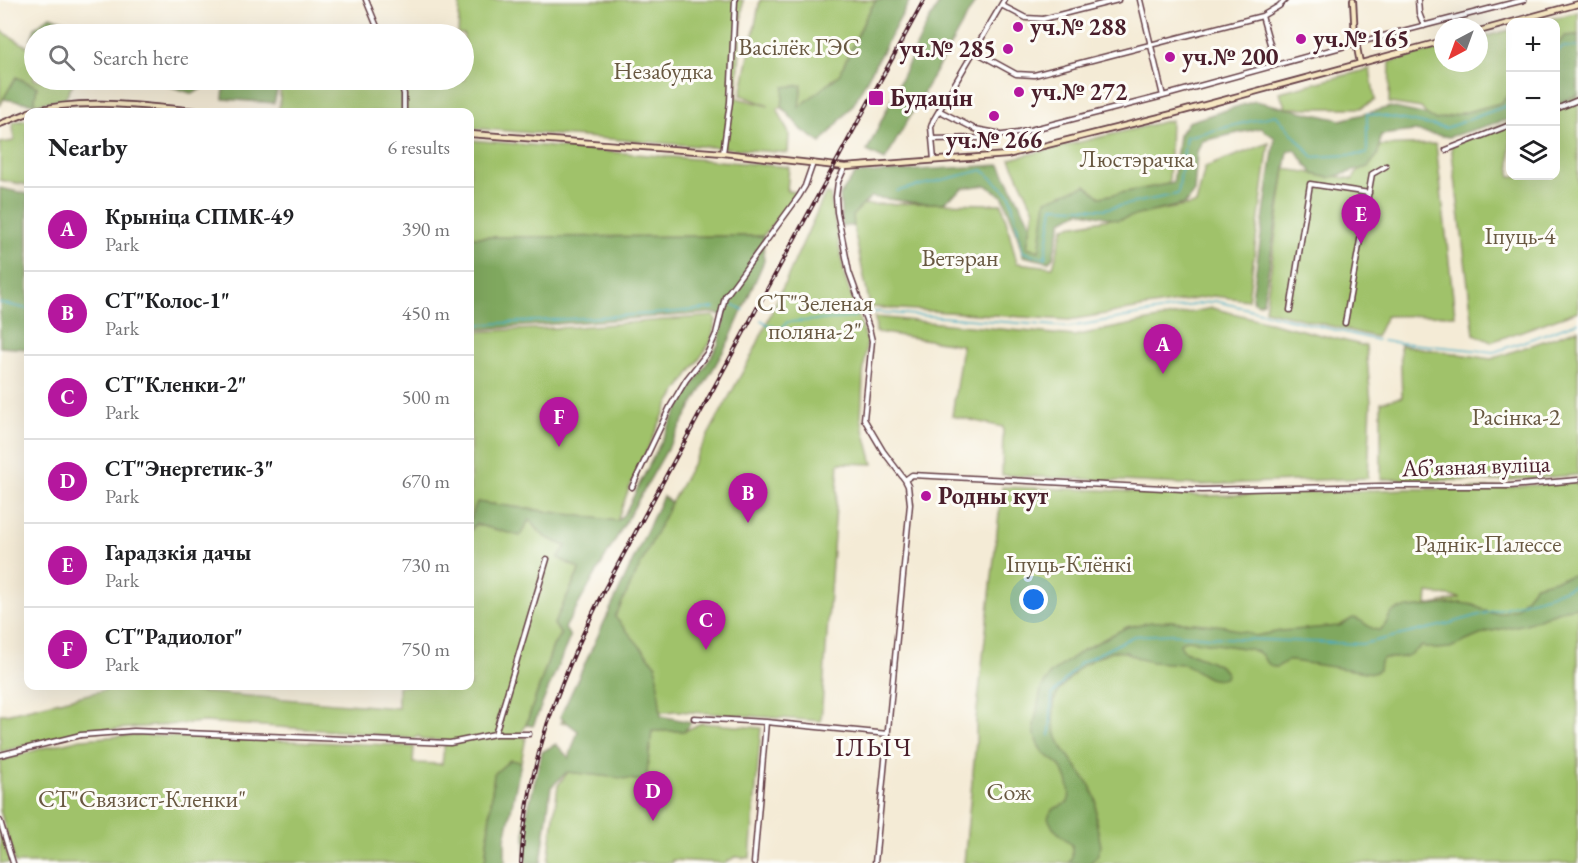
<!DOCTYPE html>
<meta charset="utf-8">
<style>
body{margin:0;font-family:"EB Garamond",serif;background:#f6f6f6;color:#202124}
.controls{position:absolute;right:18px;top:18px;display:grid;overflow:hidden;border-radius:12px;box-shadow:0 6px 24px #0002}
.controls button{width:54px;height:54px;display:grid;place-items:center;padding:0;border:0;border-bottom:2px solid #e0e0e0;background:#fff;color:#202124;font:30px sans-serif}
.compass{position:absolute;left:1434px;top:18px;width:54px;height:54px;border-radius:50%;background:#fff;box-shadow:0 6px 24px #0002;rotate:221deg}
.you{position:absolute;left:1034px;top:600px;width:21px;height:21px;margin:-15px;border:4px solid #fff;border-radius:50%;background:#1a73e8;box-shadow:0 0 0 9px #1a73e833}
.badge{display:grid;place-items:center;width:39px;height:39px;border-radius:50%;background:#b5179e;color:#fff;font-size:20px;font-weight:700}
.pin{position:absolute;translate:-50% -50px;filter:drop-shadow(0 2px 3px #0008)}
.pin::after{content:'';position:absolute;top:32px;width:21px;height:18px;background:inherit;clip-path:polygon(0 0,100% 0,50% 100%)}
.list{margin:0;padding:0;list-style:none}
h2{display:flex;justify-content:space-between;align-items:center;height:78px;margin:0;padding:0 24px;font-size:26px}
h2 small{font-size:20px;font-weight:400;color:#757577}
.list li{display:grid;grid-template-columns:39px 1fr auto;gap:18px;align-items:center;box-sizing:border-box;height:84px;padding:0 24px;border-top:2px solid #e0e0e0}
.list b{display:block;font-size:22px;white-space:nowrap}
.list p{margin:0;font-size:20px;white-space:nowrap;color:#757577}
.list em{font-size:20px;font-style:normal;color:#757577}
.icon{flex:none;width:33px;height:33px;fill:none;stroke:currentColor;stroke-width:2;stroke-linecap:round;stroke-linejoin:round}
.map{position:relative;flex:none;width:1578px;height:863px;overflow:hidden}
.search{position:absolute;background:#fff;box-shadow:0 6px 24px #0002;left:24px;top:24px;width:450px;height:66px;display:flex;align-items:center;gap:15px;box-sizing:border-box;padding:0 21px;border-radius:33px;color:#757577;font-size:22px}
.panel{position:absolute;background:#fff;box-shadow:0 6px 24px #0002;left:24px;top:108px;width:450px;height:582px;border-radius:12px}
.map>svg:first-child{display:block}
</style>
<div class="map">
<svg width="1578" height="863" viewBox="0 0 1578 863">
<rect width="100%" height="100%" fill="#fdfcf7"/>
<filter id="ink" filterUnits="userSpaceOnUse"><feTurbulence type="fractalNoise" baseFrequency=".0167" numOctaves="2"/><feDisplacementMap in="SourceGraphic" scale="12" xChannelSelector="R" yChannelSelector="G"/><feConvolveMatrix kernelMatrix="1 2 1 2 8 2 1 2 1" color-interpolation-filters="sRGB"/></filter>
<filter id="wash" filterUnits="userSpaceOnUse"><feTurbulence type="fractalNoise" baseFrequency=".008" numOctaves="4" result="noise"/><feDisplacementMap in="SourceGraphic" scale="24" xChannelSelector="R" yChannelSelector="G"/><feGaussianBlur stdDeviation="1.35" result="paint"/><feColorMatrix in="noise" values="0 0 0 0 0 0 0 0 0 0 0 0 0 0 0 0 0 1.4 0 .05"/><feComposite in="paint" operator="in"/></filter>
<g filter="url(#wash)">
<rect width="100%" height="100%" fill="#f4ebd6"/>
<!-- green -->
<path fill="#a0c26b" stroke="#75704b" stroke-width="1.5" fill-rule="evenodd" d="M460,0H743L737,98L769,106L741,95L760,0H876L866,17L839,75L798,108H777L789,134L788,153L470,128V112H293L279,111L281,80L455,81V80H464V34H458Z
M1578,12V35L1565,36L1556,46V22H1539Z
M0,30L26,46L34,49V80H75L65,99L34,104L37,87L16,77L0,106Z
M1510,30V93L1501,103L1436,120L1427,115L1421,108L1389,103L1390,62L1443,48V63H1479V38Z
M1370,69L1375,100L1362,108H1286L1279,92Z
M1578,96V311L1491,342L1474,334L1451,145L1510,122V176H1556V104Z
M103,109L144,112H75Z
M28,120V185L0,180V143L14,141L13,122Z
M1171,120L1169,184L1100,197L1086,185L1039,251L1027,247L1034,210L1010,159Z
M470,140L789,167L787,191L797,192L780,218H777L763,236L470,237Z
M1269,143L1248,300L1213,296L1069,320L870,307L849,205L920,203L1002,204L1017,263L1053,267L1064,227L1196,204L1205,167Z
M1436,144L1455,315L1386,316L1376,337L1265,310L1285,169L1353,179L1374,146Z
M825,194L830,195L845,278L867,341L863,376L861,418L873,464L839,463L821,721L676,711L561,723L671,503L754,351Z
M1212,308L1366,346L1371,402L1368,478L1200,485L1002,475L1003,427L952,416L962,345L876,332L875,317L1074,336Z
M714,316L716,320L711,342L669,403L628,491L617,521L478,502L470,521V332L575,327Z
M1578,329V475L1497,481L1381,479V402L1402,397L1400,345L1491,359Z
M1578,482V863H964L976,741V719L1002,487L1100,490L1205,496L1409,489H1475ZM1428,593L1461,598L1433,605H1427Z
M529,520L545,537L566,546L558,558L580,569L554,624L561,635L553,646L526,725L520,736L526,738L521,762L510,760L494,774L485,863H15L0,810V761L43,748L81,739L136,735L392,745L414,747L413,763L442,764L445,740H423L418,736L414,739L350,732L204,722L81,732L0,752V714H6L122,686L398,708V686H470V532L475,524L520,536Z
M701,723L761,728L750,858L735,857L725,863L672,860V863H548L558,785L568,772L645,781L652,731H685Z
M0,830L10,863H0Z"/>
<!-- forest -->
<path fill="#80a85f" stroke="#656445" stroke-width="1.5" d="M876,0H910L853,105L821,143L802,130L782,107L784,87L802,85L799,107L839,75L866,17Z
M941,0H976L885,160L867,151L928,22Z
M50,16L100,34H34V44L30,42L35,28Z
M1578,35V95L1556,103V46L1565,36Z
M16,77L37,87L34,104L3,99Z
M154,80H209L207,85L193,94L154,81Z
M231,80H264L277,91L274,103L223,99L224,87Z
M1510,93V119L1449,137L1414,131L1381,135L1378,155L1368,167L1329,178L1313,174L1295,149L1288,151L1263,302L1259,304L1254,302L1252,298L1275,138L1261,128L1202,141L1197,152L1194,192L1185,204L1117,220L1080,211L1062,221L1053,257L1048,262L1023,256L1016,230L1003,197L986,185L963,188L943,203H920L871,197L853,215L854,226H842L840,195L855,174L1000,165L1031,225L1027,247L1039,251L1046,200L1086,185L1100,197L1173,183L1179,135L1188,122L1255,101L1341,120L1390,107L1427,115L1436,120L1501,103Z
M0,188L28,194V349L0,347Z
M763,236L764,261L728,343L565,628L570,637L533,726L526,725L553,646L561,635L554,624L580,569L558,558L566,546L545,537L529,520L520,536L475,524L470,532V521L477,502L617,521L625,513L672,420L718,345L725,316L712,313L470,330V237Z
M663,496L671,503L615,617L656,665L661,716L691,722L685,731H652L646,781L567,772L551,787L541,863H525V821L542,752L556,744L569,758L578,731L560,717Z
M1578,574V607L1565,609L1526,624L1487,632L1450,648L1435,649L1422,646C1405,659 1405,658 1384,658L1380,662L1379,670L1373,673L1292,661H1287L1277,667H1273L1266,662L1261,654L1250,649L1187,640L1181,642L1180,644L1183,650C1196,657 1222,661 1227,675L1225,678C1204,683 1202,671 1184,664L1152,662L1143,660L1125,652L1112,651L1093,659L1079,668L1060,689L1054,701V709L1053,719L1057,738L1062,747L1091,787L1096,800V821L1101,846L1097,856L1090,863H1069L1072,857V845L1053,828L1048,818C1052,806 1059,808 1068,802C1073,791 1065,771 1057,763C1052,758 1046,757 1042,751C1036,744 1034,734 1034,725L1041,689L1050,674L1083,650L1127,627L1151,622L1171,621L1226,626L1238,631L1246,632L1255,636L1281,631L1339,626L1353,618C1364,619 1368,630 1379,630C1390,625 1385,614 1398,609L1461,603L1473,605L1490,613H1501L1517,608L1536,585Z
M510,760L521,762L505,839V863H485L494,774Z"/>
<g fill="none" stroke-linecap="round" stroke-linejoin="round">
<!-- stream -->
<path stroke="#42abc2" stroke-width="1.5" d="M1556,54L1562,47H1578
M897,191L983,170L1010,195L1023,252L1045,258L1053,207L1104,209L1178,194L1186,137L1276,115L1313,157L1367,154V113L1446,128L1506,106L1510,102
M0,303L28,309
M734,305L744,310
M761,320L769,325L782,328L787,322L851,318L860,313L877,312L1070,327L1215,301L1377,340
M470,325L664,313L715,308
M1382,341L1494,352L1578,322
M1050,736L1052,695L1080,663L1134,636L1172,634L1241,639L1362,644L1444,625L1556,593L1578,584"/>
</g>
</g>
<g filter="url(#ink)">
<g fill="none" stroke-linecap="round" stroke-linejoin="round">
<defs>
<path id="street" d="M366,0L380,34
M1140,0L1163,96
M1418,0L1419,13L1424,26
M1001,5L1026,18L1043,19L1118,0
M1262,16L1276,65
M974,51L1016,74L1034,75L1262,16L1279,6L1285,0
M400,80L404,94V112
M1556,109L1578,100
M940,111L975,129L997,133
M932,139L980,138L1018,133L1163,96L1356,43L1524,0
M1446,150L1510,125
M723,153L730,102L735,0
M934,160L931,127L933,121L1004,0
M845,167L838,182L836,197L837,212L849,272L869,328L872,341L864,419L883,451L905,480L908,486L910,504L875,863
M1290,310L1310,184L1369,193
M1345,323L1372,174L1386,166
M905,480L912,475L1202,490L1381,486H1510L1578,480
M632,487L670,407L686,380L708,352L716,334L725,297L799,196L805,186L813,163
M694,718L766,722L888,734
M495,734L547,559
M0,755L81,735L134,731L450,743L495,734H529
M0,821L13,863
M754,863L766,722"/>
<path id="secondary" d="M1353,0L1355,37L1360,63
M1479,31L1578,4
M29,112C87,96 149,107 207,112
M0,124L28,113
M470,134L723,153L845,167L1007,155L1172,114L1443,41"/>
</defs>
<!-- street casing -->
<use href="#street" stroke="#643e45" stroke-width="7"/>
<!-- secondary casing -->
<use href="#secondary" stroke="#643e45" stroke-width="8"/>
<!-- street -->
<use href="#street" stroke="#fff" stroke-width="4"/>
<!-- secondary -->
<use href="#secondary" stroke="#f7e8c3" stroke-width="4.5"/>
<defs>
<path id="rail" d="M521,863C527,762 558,684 602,594L924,0"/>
</defs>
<!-- rail casing -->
<use href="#rail" stroke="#4a1f2b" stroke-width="4"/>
<!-- rail -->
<use href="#rail" stroke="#fdfcf7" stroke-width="1.5" stroke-dasharray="4.5" stroke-linecap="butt"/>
</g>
</g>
<!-- markers -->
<g fill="#b5179e" stroke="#fdfcf7" stroke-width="2">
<circle cx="1018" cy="27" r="6"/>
<circle cx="1301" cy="39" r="6"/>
<circle cx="1008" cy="49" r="6"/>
<circle cx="1170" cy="57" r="6"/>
<circle cx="1019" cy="92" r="6"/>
<rect x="868" y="90" width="16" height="16" rx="3"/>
<circle cx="994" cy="116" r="6"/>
<circle cx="926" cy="496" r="6"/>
</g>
<g text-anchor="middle" stroke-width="6" stroke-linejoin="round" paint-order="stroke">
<!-- poi labels -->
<g font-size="24" font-weight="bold" fill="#4a1f2b" stroke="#fdfcf7" text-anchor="start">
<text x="1030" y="35">уч.№ 288</text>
<text x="1313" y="47">уч.№ 165</text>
<text x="996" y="57" text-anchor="end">уч.№ 285</text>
<text x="1182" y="65">уч.№ 200</text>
<text x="1031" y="100">уч.№ 272</text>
<text x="890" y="106">Будацін</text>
<text x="994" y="148" text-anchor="middle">уч.№ 266</text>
<text x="938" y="504">Родны кут</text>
</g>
<!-- park labels -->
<g font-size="24" fill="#685841" stroke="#fdfcf7">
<text x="799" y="55">Васілёк ГЭС</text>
<text x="663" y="79">Незабудка</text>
<text x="1137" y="167">Люстэрачка</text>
<text x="1520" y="244">Іпуць-4</text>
<text x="960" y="266">Ветэран</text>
<text x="815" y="311">СТ"Зеленая<tspan x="815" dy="28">поляна-2"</tspan></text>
<text x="1516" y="425">Расінка-2</text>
<text x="1488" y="552">Раднік-Палессе</text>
<text x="1069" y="572">Іпуць-Клёнкі</text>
<text x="1009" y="800">Сож</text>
<text x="142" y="807">СТ"Связист-Кленки"</text>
</g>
<!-- street labels -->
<g font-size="24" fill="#4a1f2b" stroke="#fdfcf7">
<text transform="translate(1476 466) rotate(-2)" y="8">Абʼязная вуліца</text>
</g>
<!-- quarter labels -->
<g font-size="27" letter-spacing="1.5" fill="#4a1f2b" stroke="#fdfcf7">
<text x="874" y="756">ІЛЬІЧ</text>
</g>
</g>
</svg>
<div class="controls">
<button>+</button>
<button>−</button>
<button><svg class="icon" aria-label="layers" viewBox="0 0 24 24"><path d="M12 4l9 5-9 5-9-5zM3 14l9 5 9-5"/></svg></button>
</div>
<svg class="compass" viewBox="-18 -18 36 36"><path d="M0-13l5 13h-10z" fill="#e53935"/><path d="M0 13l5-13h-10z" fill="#757577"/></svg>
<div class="you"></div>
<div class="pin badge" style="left:1163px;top:374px">A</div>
<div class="pin badge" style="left:748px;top:523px">B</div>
<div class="pin badge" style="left:706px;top:650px">C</div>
<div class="pin badge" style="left:653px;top:821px">D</div>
<div class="pin badge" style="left:1361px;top:244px">E</div>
<div class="pin badge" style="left:559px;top:447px">F</div>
<div class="search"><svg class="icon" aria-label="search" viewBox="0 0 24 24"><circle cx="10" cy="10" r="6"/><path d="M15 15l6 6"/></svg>Search here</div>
<section class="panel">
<h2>Nearby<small>6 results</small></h2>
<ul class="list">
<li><span class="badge">A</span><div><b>Крыніца СПМК-49</b><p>Park</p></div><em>390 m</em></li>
<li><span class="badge">B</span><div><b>СТ&quot;Колос-1&quot;</b><p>Park</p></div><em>450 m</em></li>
<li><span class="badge">C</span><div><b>СТ&quot;Кленки-2&quot;</b><p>Park</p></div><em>500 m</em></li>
<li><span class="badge">D</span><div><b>СТ&quot;Энергетик-3&quot;</b><p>Park</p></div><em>670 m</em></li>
<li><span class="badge">E</span><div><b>Гарадзкія дачы</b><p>Park</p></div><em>730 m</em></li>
<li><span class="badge">F</span><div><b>СТ&quot;Радиолог&quot;</b><p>Park</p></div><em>750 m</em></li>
</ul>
</section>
</div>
